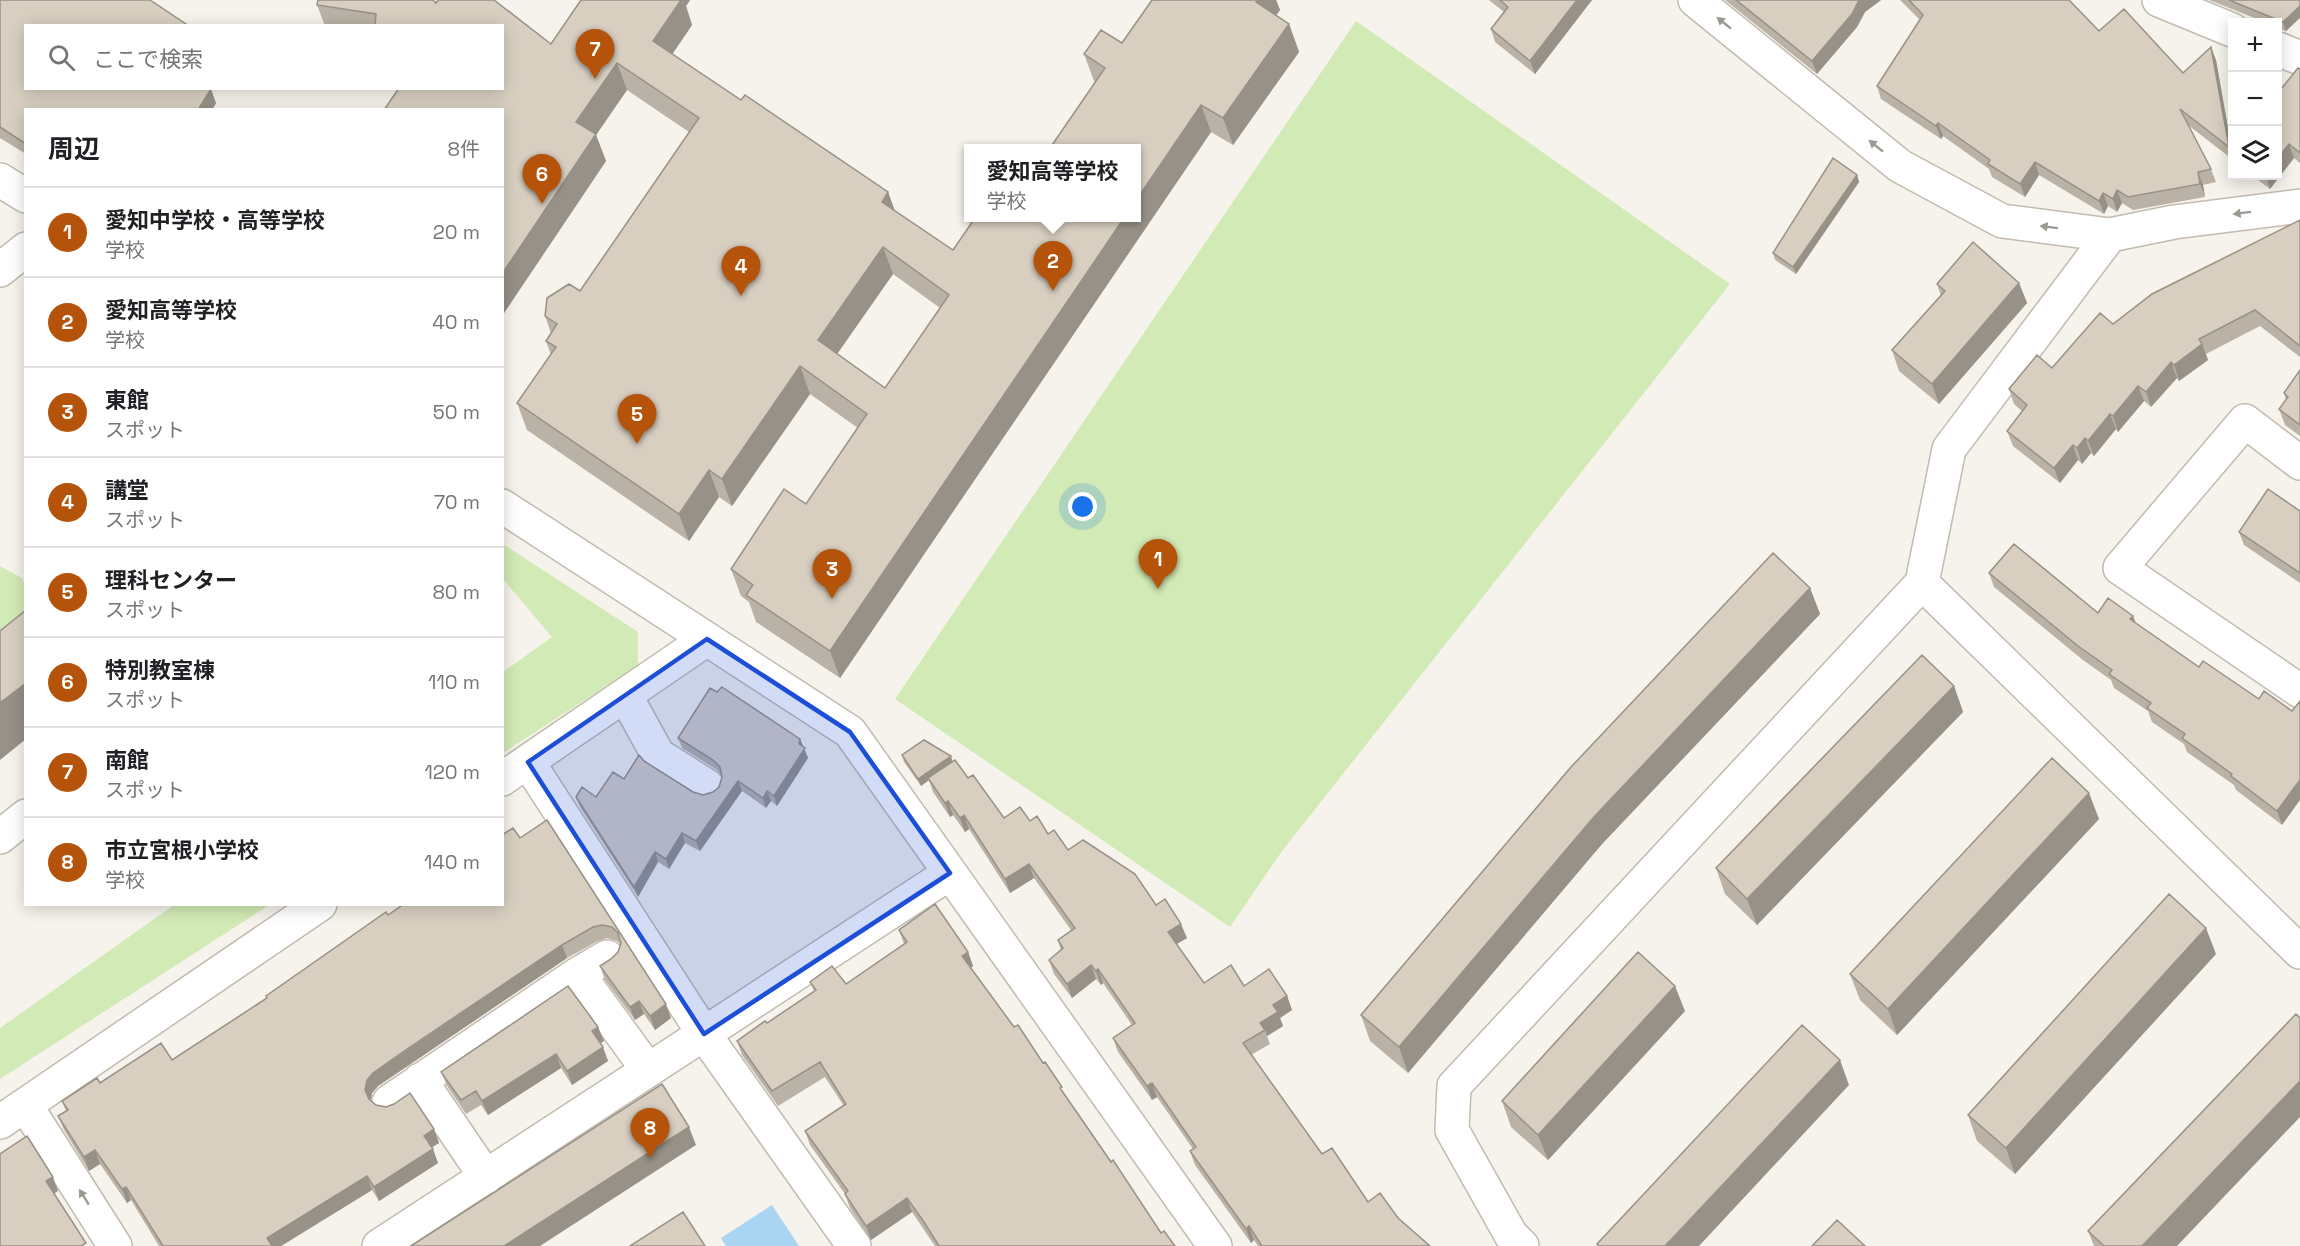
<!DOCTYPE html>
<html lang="ja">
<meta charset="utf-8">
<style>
body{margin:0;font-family:"Space Grotesk","Noto Sans JP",sans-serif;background:#f6f6f6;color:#202124}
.controls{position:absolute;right:18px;top:18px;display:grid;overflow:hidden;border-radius:0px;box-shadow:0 3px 15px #0003}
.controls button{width:54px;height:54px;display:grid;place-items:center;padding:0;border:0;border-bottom:2px solid #e0e0e0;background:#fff;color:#202124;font:30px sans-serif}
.you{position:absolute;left:1083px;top:507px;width:21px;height:21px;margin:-15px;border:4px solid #fff;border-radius:50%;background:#1a73e8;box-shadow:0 0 0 9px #1a73e833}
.badge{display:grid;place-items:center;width:39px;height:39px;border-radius:50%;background:#b45309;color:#fff;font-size:20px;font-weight:700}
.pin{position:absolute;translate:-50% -50px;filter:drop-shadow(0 2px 3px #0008)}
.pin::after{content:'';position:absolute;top:32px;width:21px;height:18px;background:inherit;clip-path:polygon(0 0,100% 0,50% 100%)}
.popup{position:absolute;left:964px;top:144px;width:177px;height:78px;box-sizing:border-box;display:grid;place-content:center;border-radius:0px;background:#fff;filter:drop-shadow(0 2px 4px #0005);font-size:20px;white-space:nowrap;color:#757577}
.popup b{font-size:22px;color:#202124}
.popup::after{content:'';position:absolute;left:50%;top:100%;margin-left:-12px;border:12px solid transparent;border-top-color:#fff}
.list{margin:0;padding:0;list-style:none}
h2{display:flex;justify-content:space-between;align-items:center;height:78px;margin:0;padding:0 24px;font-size:26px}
h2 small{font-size:20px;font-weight:400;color:#757577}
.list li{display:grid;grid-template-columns:39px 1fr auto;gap:18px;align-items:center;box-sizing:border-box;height:90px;padding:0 24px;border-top:2px solid #e0e0e0}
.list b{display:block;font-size:22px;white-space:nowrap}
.list p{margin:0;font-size:20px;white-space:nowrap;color:#757577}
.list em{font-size:20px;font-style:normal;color:#757577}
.icon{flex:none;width:33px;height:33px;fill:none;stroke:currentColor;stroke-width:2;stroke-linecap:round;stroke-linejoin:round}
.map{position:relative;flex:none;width:2300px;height:1246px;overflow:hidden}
.search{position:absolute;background:#fff;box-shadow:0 3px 15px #0003;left:24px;top:24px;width:480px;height:66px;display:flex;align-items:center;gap:15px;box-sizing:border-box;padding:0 21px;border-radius:0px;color:#757577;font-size:22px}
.panel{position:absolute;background:#fff;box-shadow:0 3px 15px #0003;left:24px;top:108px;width:480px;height:798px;border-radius:0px}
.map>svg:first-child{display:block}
</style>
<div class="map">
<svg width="2300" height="1246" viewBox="0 0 2300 1246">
<rect width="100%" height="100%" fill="#f6f3ec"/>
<!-- green -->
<path fill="#d2eab5" d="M1356,21L1730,284L1282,851L1230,927L895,699Z
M503,544L638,632V665L503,753V672L552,637L503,579Z
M0,566L22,578L26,587L25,627L0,648Z
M174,905H269L0,1079V1028Z"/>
<!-- water -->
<path fill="#a9d4f2" d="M772,1205L799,1246H726L721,1238Z"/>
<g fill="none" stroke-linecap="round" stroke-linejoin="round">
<defs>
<path id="minor" d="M1695,0L1900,166L2002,221L2110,235L2174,222L2300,206
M2159,0L2232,30
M2278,49L2300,58
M0,180L26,196
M0,270L26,249
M2300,463L2245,421L2120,568L2300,691
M502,506L850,732L1215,1246
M1922,583L2300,952
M625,695L658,755L707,786
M528,762L704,1034L854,1246
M502,779L707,639
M0,837L26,816
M578,974L648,1070
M420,1080L486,1177
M389,1102L578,974L607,957
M26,1106L115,1246
M0,1122L320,904
M379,1246L950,873
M1522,1246L1511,1235L1452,1130L1454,1086L1922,583L1949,449L2110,235"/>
</defs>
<!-- minor casing -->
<use href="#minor" stroke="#c2bbae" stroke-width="36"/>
<!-- minor -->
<use href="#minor" stroke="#fff" stroke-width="33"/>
</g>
<!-- wall -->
<path fill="#bab2a6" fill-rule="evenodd" d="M0,0L26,26L216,103L212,110H26V154L0,138Z
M318,0H433L436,3L438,0H494L551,44L581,0H690L686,6L692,25L672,54L741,100L745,95L888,192L895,211L953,250L975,218H1137V148H1050L1095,82L1094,81L1084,54L1101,30L1122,43L1152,0H1276L1280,10L1276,15L1289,24L1299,52L1233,145L1211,132L840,678L756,622L749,602L741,596L731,569L784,489L806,504L858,428L810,394L732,506L719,497L689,541L527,430L517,403L551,355L546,341L551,333L545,316L547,298L569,284L580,291L689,132L627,90L596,135L606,161L502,316V110H384L399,88H502V26H325L317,5ZM893,274L940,308L885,388L837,354Z
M1489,0H1592L1535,74L1495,42L1491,29L1504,12Z
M1725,0H1881L1865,12L1857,27L1817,74Z
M1900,0H2069L2099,31L2183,73L2216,60L2232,151V159L2188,125L2211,169L2216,182L2203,185L2205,197L2133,210L2122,203L2117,212L2108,206L2104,214L2039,175L2025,197L1992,177L1989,169L1943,136L1941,139L1881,99L1877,86L1920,20Z
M2209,0H2300L2286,31L2277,28V22H2265Z
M2300,69V163L2294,158L2270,189L2253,176H2277Z
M1857,175L1859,182L1796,274L1775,260L1773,253Z
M2300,220V357L2260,326L2206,354L2208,360L2179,381L2177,378L2151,407L2144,401L2118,432L2116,429L2094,456L2091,453L2082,464L2078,460L2060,483L2013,446L2007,431L2022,411L2014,404L2009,389L2052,368L2113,324Z
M2019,283L2027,303L1939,404L1899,371L1892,350L1941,296L1937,284Z
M2300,370V436L2285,425L2279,409L2286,400L2284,393Z
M2300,511V583L2244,545L2239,532Z
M1989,573L2098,613L2133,616L2136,623L2199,667L2259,699L2282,825L2236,790L2234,785L2187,752L2184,744L2152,722L2148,711L2114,688L2111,680L2083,660L1994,587Z
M1810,588L1820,614L1602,844L1408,1073L1370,1041L1361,1015Z
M1954,686L1963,712L1757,925L1725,894L1716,868Z
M678,738L800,739L808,758L777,806L771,801L766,808L742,791L700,851L685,843L669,869L658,862L638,897L580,807L576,797H596L624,779L644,761L693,792L703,795L713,792L719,787L722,777L721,775L717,770L682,748Z
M902,755L953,761L1004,818L1030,821L1048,834L1068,850L1156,905L1187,938L1177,944L1204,983L1244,986L1287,996L1292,1010L1280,1018L1283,1026L1267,1036L1270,1044L1251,1055L1322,1154L1368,1202L1398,1218L1430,1246H1258L1254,1240L1251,1243L1195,1165L1190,1151L1193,1149L1157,1097L1152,1100L1118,1052L1113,1038L1132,1025L1103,983L1101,985L1096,979L1072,998L1054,974L1049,960L1061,950L1058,940L1071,930L1034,878L1010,893L969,829L965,832L953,815L950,817L933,792L929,780L921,786L904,762Z
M2099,819L1897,1035L1860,1000L1850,974Z
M547,820L671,1018L655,1030L644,1014L635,1020L605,980L600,966L611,959L618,952L620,944L617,941L607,938L598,941L567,958L409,1065L378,1086L372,1093L371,1101L376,1105L434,1129L439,1143L431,1148L438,1163L379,1201L372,1190L281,1246H159L131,1200L127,1203L100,1164L89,1171L64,1130L58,1116L66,1111L62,1101L100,1083L172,1060L267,999L266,996L388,915L520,838Z
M899,930L968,952L973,966L971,968L1014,1027L1043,1063L1161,1233L1175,1246H935L912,1212L871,1240L850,1208L845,1194L810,1145L805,1131L844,1106L825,1077L778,1106L742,1055L737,1041L767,1023L814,991L810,982L846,984L904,944Z
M2216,954L2015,1174L1977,1141L1968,1115Z
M1685,1011L1548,1160L1511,1127L1502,1101Z
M598,1027L604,1041L600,1043L608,1061L572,1085L561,1068L488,1115L481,1105L466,1114L447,1086L441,1072Z
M2088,1231L2177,1246H2094Z"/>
<!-- shaded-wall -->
<path fill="#979187" d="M673,0H690L686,6L692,25L663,68L653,41Z
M1257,0H1276L1280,10L1266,29L1256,2Z
M1577,0H1592L1535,74L1530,61Z
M1859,0H1881L1865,12L1857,27L1817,74L1812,61Z
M2300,6V18L2286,31L2283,22Z
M1289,24L1299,52L1233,145L1223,118Z
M2211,47L2216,60L2232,151V156L2229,147Z
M617,63L627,90L596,135L606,161L502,316V274L576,122Z
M211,89L216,103L212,110H198Z
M1201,105L1211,132L840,678L830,651L1124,218H1137V199Z
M1938,123L1943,136L1941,139L1936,126Z
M2289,144L2294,158L2270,189L2266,176H2277V159Z
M2035,162L2039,175L2025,197L2020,184Z
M2198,172L2203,185L2205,197L2200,184Z
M1857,175L1859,182L1796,274L1793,267Z
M2117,190L2122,203L2117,212L2113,199Z
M888,192L898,220L882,202Z
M2103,193L2108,206L2104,214L2099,201Z
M883,247L893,274L828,367L818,340Z
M2019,283L2027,303L1939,404L1932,384Z
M2202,344L2208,360L2179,381L2174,365Z
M2171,362L2177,378L2151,407L2146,392Z
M800,366L810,394L732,506L722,479Z
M2138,386L2144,401L2118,432L2113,416Z
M2110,414L2116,429L2094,456L2088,441Z
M2085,438L2091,453L2082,464L2077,448Z
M2073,445L2078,460L2060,483L2054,468Z
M709,470L719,497L689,541L679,514Z
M1810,588L1820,614L1602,844L1408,1073L1399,1047L1593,818Z
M2133,616L2138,629L2130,619Z
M26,683V739L0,760V703Z
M1954,686L1963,712L1757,925L1747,899Z
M800,739L808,758L777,806L774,796L799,744Z
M951,756L953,763L928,778L929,780L921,786L918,779Z
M2300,780V800L2282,825L2277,811Z
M738,781L742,791L700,851L696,841Z
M767,791L771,801L766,808L763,798Z
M2089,793L2099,819L1897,1035L1888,1009Z
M948,801L953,815L950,817L945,803Z
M964,815L969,829L965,832L960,818Z
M682,833L685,843L669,869L666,859Z
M655,852L658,862L638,897L634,887Z
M1029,864L1034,878L1010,893L1005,879Z
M1181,924L1187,938L1173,946L1168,932Z
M2206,928L2216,954L2015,1174L2006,1148Z
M562,945L567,958L378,1086L372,1093L370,1104L365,1090L367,1080L373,1073Z
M968,952L973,966L967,970L962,956Z
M1091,965L1096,979L1072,998L1067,984Z
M1098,969L1103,983L1101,985L1096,971Z
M1675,986L1685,1011L1548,1160L1538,1135Z
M1287,996L1292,1010L1280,1018L1283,1026L1267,1036L1265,1030L1260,1023L1273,1005Z
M639,1001L644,1014L635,1020L630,1007Z
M666,1004L671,1018L655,1030L650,1016Z
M598,1027L604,1041L597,1045L592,1031Z
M603,1047L608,1061L572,1085L567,1071Z
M556,1054L561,1068L488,1115L482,1101Z
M1840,1060L1849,1085L1699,1246H1665Z
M2300,1081V1117L2177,1246H2142Z
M1152,1083L1157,1097L1152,1100L1147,1086Z
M689,1127L696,1145L540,1246H504Z
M434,1129L439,1143L429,1149L424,1136Z
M433,1149L438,1163L379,1201L374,1187Z
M95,1150L100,1164L89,1171L84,1157Z
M367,1176L372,1190L281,1246H270L267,1238Z
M53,1177L58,1191L52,1195L46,1181Z
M126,1187L131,1200L127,1203L122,1189Z
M907,1198L912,1212L871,1240L866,1226Z
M1249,1226L1254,1240L1251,1243L1246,1229Z"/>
<!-- building -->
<path fill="#d8cfc1" stroke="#979187" stroke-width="1.5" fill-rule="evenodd" d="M0,0H150L189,26H26V88L211,89L198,110H26V144L0,127Z
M318,0H433L436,3L438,0H494L551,44L581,0H681L653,41L741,100L745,95L888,192L882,202L953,250L975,218H1124L830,651L746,595L753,585L731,569L784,489L806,504L867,414L800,366L722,479L709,470L679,514L517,403L556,347L546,341L557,324L545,316L547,298L569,284L580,291L699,118L617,63L576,122L596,134L502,274V110H384L399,88H502V26H375L376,14L317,5ZM883,247L949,295L885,388L818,340Z
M1152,0H1257L1256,2L1289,24L1223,118L1201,105L1137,199V148H1050L1105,68L1084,54L1101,30L1122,43Z
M1500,0H1577L1530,61L1491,29L1508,7Z
M1736,0H1859L1852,14L1812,61Z
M1909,0H2069L2099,31L2124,9L2183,73L2211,47L2229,147L2180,109L2211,169L2198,172L2200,184L2128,197L2117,190L2113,199L2103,193L2099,201L2035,162L2020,184L1988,164L1990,160L1938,123L1936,126L1877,86L1923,15Z
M2229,0H2300V6L2283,22Z
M2298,68L2300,69V153L2289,144L2277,159V94Z
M1833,158L1857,175L1793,267L1773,253Z
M2300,220V346L2255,310L2199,339L2202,344L2174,365L2171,362L2146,392L2138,386L2113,416L2110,414L2088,441L2085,438L2077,448L2073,445L2054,468L2007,431L2027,405L2009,389L2037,355L2052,368L2100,313L2113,324L2152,294Z
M1973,242L2019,283L1932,384L1892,350L1945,291L1937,284Z
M2300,370V425L2279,409L2288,397L2284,393Z
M2268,489L2300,511V573L2239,532Z
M2014,544L2098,613L2108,598L2133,616L2130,619L2199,667L2203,661L2259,699L2264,691L2292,711L2300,701V780L2277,811L2231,776L2232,774L2182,738L2185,734L2147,708L2151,703L2109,674L2112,670L2078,646L1989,573Z
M1773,553L1810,588L1593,818L1399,1047L1361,1015L1571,767Z
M26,610V683L0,703V631Z
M1922,655L1954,686L1747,899L1716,868Z
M722,687L800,739L799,744L805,748L774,796L767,791L763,798L738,781L696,841L682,833L666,859L655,852L634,887L576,797L582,787L596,797L613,772L624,779L639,755L644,761L693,792L703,795L713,792L719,787L722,777L720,767L713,760L678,738L710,688L717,692Z
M924,740L951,756L918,779L902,755Z
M2052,758L2089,793L1888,1009L1850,974Z
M955,760L968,778L973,775L1004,818L1020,807L1030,821L1037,816L1048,834L1054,830L1068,850L1083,840L1135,874L1156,905L1165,899L1181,924L1168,932L1204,983L1231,965L1244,986L1269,969L1287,996L1273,1005L1278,1012L1260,1023L1265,1030L1243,1043L1322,1154L1332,1148L1368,1202L1380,1193L1398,1218L1430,1246H1262L1249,1226L1246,1229L1190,1151L1196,1147L1152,1083L1147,1086L1113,1038L1135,1023L1098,969L1096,971L1091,965L1067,984L1049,960L1063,948L1058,940L1075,928L1029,864L1005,879L964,815L960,818L948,801L945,803L928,778Z
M547,820L666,1004L650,1016L639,1001L630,1007L600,966L611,959L618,952L621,943L618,933L612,927L602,925L593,927L562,945L404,1051L373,1073L367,1080L365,1090L369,1099L376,1105L386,1107L394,1104L410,1093L434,1129L424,1136L433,1149L374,1187L367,1176L267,1238L272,1246H163L126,1187L122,1189L95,1150L84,1157L58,1116L68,1110L62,1101L97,1078L100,1083L161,1043L172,1060L267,998L266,996L386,912L388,915L404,904H502V835L513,828L520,838Z
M2169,894L2206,928L2006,1148L1968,1115Z
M935,904L968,952L962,956L1014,1027L1018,1025L1043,1063L1045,1062L1062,1087L1060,1088L1111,1162L1113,1160L1161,1233L1164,1231L1175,1246H939L924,1222L907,1198L866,1226L845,1194L848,1191L805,1131L846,1104L820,1062L772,1091L737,1041L765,1021L767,1023L816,990L810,982L832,966L846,984L907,942L899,930Z
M1638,952L1675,986L1538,1135L1502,1101Z
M568,986L598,1027L592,1031L603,1047L567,1071L556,1054L482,1101L476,1091L461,1100L441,1072Z
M2296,1014L2300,1018V1081L2142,1246H2104L2088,1231Z
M1802,1025L1840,1060L1665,1246H1599L1597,1244Z
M662,1084L689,1127L504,1246H411Z
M27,1136L53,1177L46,1181L86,1243L81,1246H0V1154Z
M683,1212L705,1246H630Z
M1837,1220L1865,1246H1812Z"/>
<!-- one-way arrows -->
<defs><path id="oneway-solid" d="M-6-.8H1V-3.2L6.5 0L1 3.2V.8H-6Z" transform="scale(1.5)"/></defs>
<g fill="#9c9892">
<use href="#oneway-solid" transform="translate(1724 23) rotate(-141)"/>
<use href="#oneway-solid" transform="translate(1876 146) rotate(-141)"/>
<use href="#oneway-solid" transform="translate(2242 213) rotate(173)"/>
<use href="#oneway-solid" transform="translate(2049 227) rotate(-173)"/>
<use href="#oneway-solid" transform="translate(84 1197) rotate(-122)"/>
</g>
<!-- marked area -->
<path fill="#1d4ed8" fill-opacity="0.2" stroke="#1d4ed8" stroke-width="4.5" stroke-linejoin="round" d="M707,639L850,732L950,873L704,1034L528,762Z"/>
</svg>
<div class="controls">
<button>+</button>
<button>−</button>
<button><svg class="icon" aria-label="layers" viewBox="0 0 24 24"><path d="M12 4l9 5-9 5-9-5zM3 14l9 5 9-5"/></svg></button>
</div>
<div class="you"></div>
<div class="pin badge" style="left:1158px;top:589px">1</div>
<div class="pin badge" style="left:1053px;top:291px">2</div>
<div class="popup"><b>愛知高等学校</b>学校</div>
<div class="pin badge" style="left:832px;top:599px">3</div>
<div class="pin badge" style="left:741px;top:296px">4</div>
<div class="pin badge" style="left:637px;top:444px">5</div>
<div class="pin badge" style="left:542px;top:204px">6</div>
<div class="pin badge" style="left:595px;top:79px">7</div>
<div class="pin badge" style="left:650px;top:1158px">8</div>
<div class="search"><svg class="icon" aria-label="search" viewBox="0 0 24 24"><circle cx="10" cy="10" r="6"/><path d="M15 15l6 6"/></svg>ここで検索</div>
<section class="panel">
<h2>周辺<small>8件</small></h2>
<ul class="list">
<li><span class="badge">1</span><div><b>愛知中学校・高等学校</b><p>学校</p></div><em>20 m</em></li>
<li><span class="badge">2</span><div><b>愛知高等学校</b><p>学校</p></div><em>40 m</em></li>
<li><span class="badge">3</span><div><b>東館</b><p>スポット</p></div><em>50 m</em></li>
<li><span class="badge">4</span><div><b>講堂</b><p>スポット</p></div><em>70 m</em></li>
<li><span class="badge">5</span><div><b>理科センター</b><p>スポット</p></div><em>80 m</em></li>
<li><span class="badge">6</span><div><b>特別教室棟</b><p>スポット</p></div><em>110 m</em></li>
<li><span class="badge">7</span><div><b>南館</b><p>スポット</p></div><em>120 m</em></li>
<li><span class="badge">8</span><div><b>市立宮根小学校</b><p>学校</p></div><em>140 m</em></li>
</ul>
</section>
</div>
